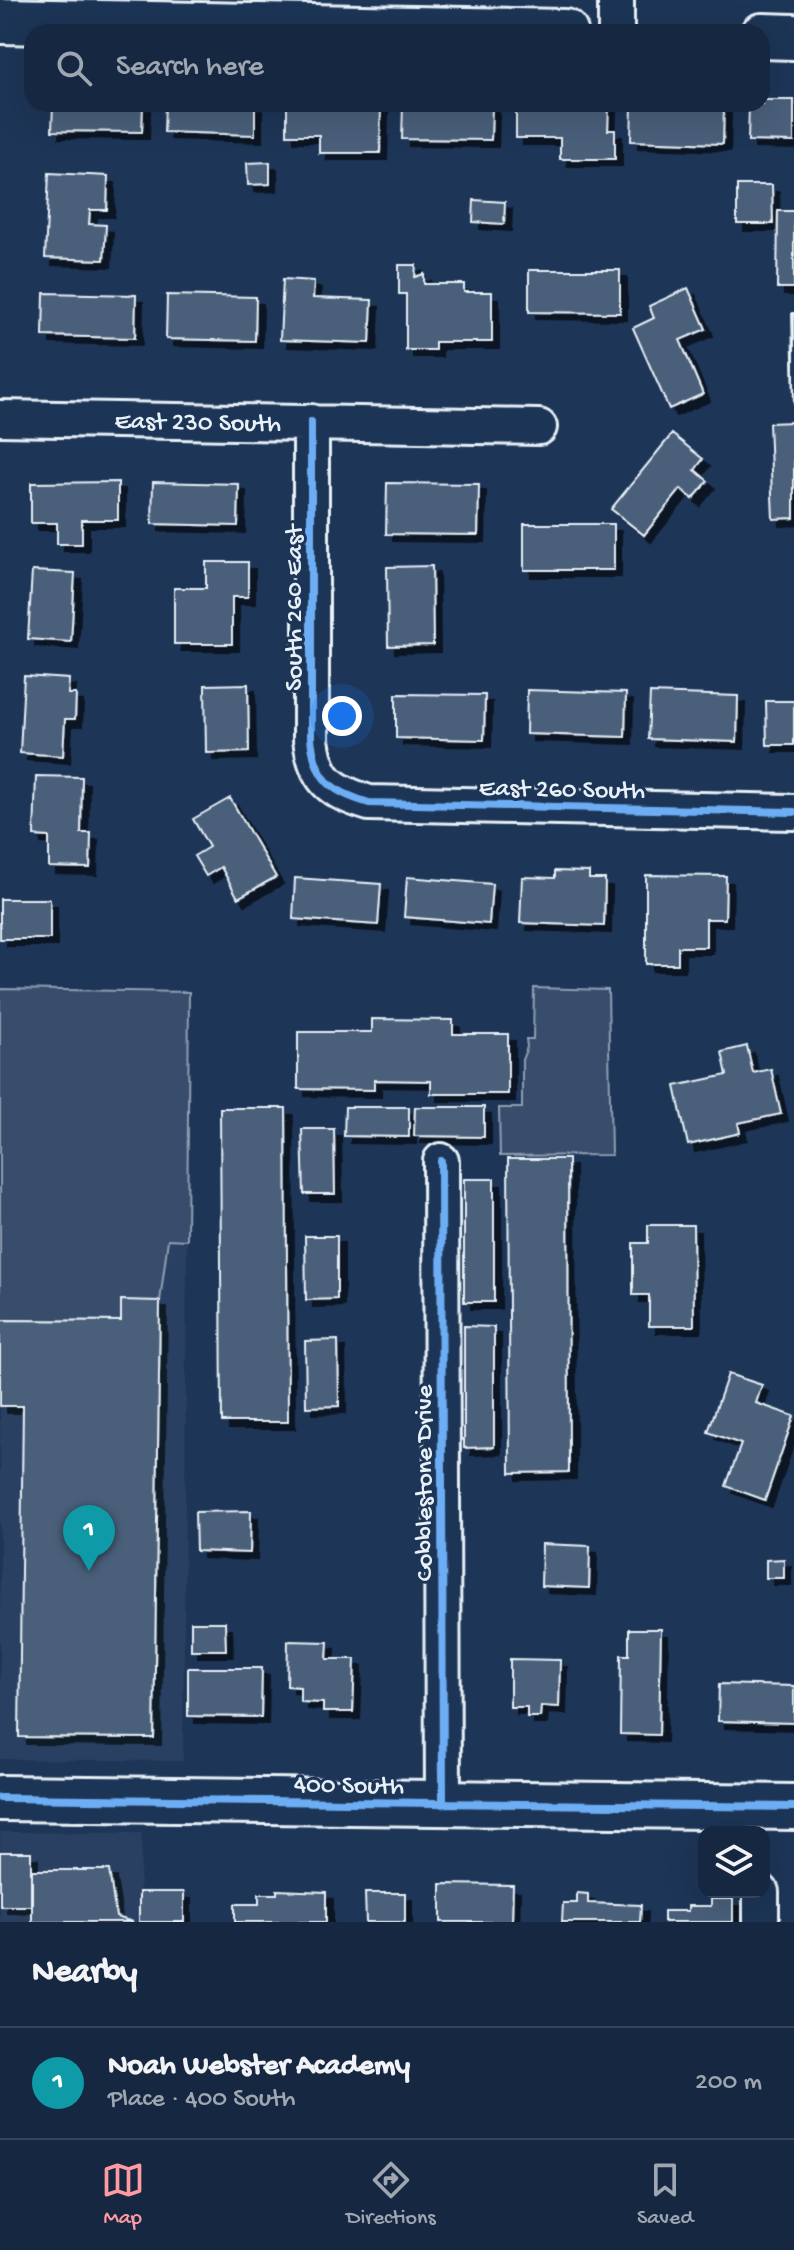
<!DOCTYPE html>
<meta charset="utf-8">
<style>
body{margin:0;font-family:"Gochi Hand",sans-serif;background:#1f3048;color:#f1f3f6}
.controls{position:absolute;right:24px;bottom:24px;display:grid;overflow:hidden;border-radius:16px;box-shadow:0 8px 32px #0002}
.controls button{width:72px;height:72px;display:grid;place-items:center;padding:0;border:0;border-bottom:2px solid #35445a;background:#162841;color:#f1f3f6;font:40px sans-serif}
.you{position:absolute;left:342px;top:716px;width:28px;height:28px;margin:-20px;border:6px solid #fff;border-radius:50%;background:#1a73e8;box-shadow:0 0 0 12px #1a73e833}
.badge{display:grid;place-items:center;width:52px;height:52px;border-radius:50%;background:#ff9aa2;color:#fff;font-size:26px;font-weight:700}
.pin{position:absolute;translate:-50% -66px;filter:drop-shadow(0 2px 4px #0008)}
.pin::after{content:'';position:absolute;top:42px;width:28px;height:24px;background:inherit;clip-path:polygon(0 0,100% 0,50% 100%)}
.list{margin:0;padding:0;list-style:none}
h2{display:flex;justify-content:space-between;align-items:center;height:104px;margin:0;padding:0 32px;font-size:34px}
h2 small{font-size:26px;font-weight:400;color:#9ea6b1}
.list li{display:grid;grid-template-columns:52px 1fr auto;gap:24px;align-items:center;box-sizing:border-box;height:112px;padding:0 32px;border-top:2px solid #35445a}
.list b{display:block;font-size:30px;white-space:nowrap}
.list p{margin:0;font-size:26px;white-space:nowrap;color:#9ea6b1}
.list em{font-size:26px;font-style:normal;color:#9ea6b1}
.icon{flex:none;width:44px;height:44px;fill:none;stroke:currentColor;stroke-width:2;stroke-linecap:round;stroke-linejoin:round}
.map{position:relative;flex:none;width:794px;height:1922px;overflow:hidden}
.search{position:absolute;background:#162841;box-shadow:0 8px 32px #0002;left:24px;right:24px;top:24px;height:88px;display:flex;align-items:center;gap:20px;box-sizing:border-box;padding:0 28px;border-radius:24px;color:#9ea6b1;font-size:30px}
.sheet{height:216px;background:#162841}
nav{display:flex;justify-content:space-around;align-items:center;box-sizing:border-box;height:112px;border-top:2px solid #35445a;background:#162841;font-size:22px;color:#9ea6b1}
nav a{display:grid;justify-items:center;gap:4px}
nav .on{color:#ff9aa2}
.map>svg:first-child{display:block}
</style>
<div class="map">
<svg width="794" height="1922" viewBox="0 0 794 1922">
<defs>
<filter id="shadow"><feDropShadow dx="7" dy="7" stdDeviation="0" flood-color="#0009"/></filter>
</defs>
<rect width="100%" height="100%" fill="#1d3557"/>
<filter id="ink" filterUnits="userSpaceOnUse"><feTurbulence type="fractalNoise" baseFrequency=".0125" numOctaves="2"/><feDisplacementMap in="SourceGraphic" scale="16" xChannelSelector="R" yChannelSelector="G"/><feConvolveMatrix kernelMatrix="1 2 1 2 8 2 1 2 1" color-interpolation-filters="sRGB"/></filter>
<g filter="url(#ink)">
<!-- built -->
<path fill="#2a4162" d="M0,989L189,992L183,1761L0,1759Z
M0,1832L142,1833L138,1922H0Z"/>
<!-- green -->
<path fill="#374d6c" stroke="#909fb2" stroke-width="2" d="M534,988L608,990L611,1155L500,1156L499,1108H522V1060L527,1047L526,1039H533Z
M0,989L189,992L187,1240L168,1239L160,1301L121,1321L0,1320Z"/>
<!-- building -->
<path fill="#495e7a" stroke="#e8f1f8" stroke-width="2" filter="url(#shadow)" d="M762,100H794V142L748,141L749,104H762Z
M53,104H143L142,132L52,131Z
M165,104H255V135L164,132Z
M287,104H381L380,153H319V135H287Z
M403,104H492L491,140L402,139Z
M516,104H609L608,130H615V159H560V138H516Z
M632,104H724L723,144L631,141Z
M270,162V184L248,185L247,163Z
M49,173L108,176L107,210H90L89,224L106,225L104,260L45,258Z
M737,185H772L773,224H737Z
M474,200L505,202L504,224L473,222Z
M778,211H794V288H777Z
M399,265H416L415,277L424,274V284H464V292H492V342H435V350H406V294H399Z
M529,270H620V313L529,312Z
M283,279L314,281L313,298L372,300L370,343L280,340Z
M688,288L706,329L680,340L703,394L669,409L633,328L654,318L649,306Z
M44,293L136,295L135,338L43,336Z
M167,295L256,297L255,341L166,339Z
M792,313H794V405Z
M794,422V518L773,519L769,423Z
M672,434L703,459L695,470L708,481L693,499L681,489L644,535L611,509Z
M118,482V520H82V544H57V523H31V483Z
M153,482L239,484L238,526L152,524Z
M387,483L479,484L478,535L386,534Z
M524,524H614V570H524Z
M206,562H248V597H232V644H174V588H206Z
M432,566L433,645L388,646L387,567Z
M32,571L75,573L71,642L28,639Z
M24,676L69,679L68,694H76L75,719H65L63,756L20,753Z
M248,684L249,752L206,753L205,685Z
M527,690L626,693L625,737L526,734Z
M650,693L738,696L737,742L648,739Z
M396,694L485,695L484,740L396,738Z
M766,701H794V745H767Z
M36,776L82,777L81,833H91L90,868L49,867V837L34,836Z
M230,798L276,877L238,898L221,867L206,876L194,856L209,847L193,819Z
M555,871L589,872V879H605L604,926L520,923L522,877L555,878Z
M646,875L726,876L725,919H706V947H678V964H646Z
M407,877L492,884L489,924L404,917Z
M295,878L381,884L378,925L293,919Z
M0,899H50V939H0Z
M372,1019L453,1020V1034H508V1094H431V1081L374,1080V1090L298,1089V1032H372Z
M747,1046L753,1073L771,1069L781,1114L738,1123L740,1133L688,1145L675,1086L727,1075L722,1052Z
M345,1107H409V1137L344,1136Z
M415,1107H484V1137L414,1136Z
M220,1108H286L288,1422H222Z
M302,1129H334L335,1194H304Z
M508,1159H568L569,1472L510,1473Z
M464,1179H494V1302H464Z
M648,1225H693L694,1326H649V1295H633V1243H648Z
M305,1236H337V1299L306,1300Z
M121,1300L160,1301L154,1738L19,1737L23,1406H0V1320L121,1321Z
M464,1326L494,1327V1447L464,1448Z
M338,1340L339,1406L306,1407L305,1341Z
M728,1374L762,1385L756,1403L794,1416L765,1500L726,1486L741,1444L708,1432Z
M251,1511L250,1553L196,1551L195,1512Z
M542,1544L590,1546L589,1588L541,1586Z
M784,1559V1578H766V1560Z
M191,1622H225L226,1650H191Z
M629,1629H661L659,1735L620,1734L621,1655H629Z
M288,1641L328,1642L327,1659H355L353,1712H323V1703L300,1702V1687L287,1686Z
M510,1659L560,1660L559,1707L541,1706L540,1717H527V1707H510Z
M188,1668H262L261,1717L188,1716Z
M719,1684L794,1686V1723L718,1721Z
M0,1852H31V1906H0Z
M32,1870H109L116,1917L133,1922H32Z
M441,1884L513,1885L512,1922H441Z
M277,1890L326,1892V1922H235V1904H259V1894H277Z
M139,1892H184V1922H139Z
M365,1893H405V1922H366Z
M577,1893L588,1894V1903L641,1905L640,1922H562L563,1903H577Z
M711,1899H733V1922H664V1911H688V1906H711Z"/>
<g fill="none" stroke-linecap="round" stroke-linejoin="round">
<defs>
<path id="street" d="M616,0V32
M0,418L539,427
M311,422V739C316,781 331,791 369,803L794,812
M441,1161L443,1804
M761,1922V1892"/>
<path id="secondary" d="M0,21L565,32
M762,36L794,37
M0,1798L794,1807"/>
</defs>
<!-- street casing -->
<use href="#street" stroke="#e8f1f8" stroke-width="40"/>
<!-- secondary casing -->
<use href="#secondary" stroke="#e8f1f8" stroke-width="50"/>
<!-- street -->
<use href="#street" stroke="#1d3557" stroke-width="34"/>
<!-- secondary -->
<use href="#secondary" stroke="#1d3557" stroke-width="44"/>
<defs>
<path id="cycleway" d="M311,422V739C316,781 331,791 369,803L794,812
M441,1161L443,1804
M0,1798L794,1807"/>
</defs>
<!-- cycleway casing -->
<use href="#cycleway" stroke="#1d3557" stroke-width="13"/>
<!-- cycleway -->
<use href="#cycleway" stroke="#6dadf4" stroke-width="8"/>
</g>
</g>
<g text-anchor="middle" stroke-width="6" stroke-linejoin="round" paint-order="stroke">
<!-- street labels -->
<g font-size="26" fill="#e8f1f8" stroke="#1d3557">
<text transform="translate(198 420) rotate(1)" y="9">East 230 South</text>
<text transform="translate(292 608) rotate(-90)" y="9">South 260 East</text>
<text transform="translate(562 787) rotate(1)" y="9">East 260 South</text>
<text transform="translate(422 1483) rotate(-90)" y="9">Cobblestone Drive</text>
<text transform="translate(349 1783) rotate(1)" y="9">400 South</text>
</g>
</g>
</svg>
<div class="controls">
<button><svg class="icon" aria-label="layers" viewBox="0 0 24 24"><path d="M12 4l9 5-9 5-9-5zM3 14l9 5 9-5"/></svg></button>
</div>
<div class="you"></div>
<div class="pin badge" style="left:89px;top:1571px;background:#0f9aa8">1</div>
<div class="search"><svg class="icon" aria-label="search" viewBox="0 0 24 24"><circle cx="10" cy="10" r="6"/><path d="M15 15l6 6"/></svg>Search here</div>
</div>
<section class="sheet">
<h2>Nearby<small></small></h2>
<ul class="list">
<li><span class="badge" style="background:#0f9aa8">1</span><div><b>Noah Webster Academy</b><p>Place · 400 South</p></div><em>200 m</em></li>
</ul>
</section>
<nav>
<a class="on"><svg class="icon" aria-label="map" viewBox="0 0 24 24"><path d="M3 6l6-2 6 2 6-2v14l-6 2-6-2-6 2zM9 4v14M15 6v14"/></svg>Map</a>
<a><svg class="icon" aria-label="directions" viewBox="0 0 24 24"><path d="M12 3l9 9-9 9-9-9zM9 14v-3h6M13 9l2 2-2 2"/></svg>Directions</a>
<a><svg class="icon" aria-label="saved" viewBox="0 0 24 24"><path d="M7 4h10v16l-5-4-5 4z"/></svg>Saved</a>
</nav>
